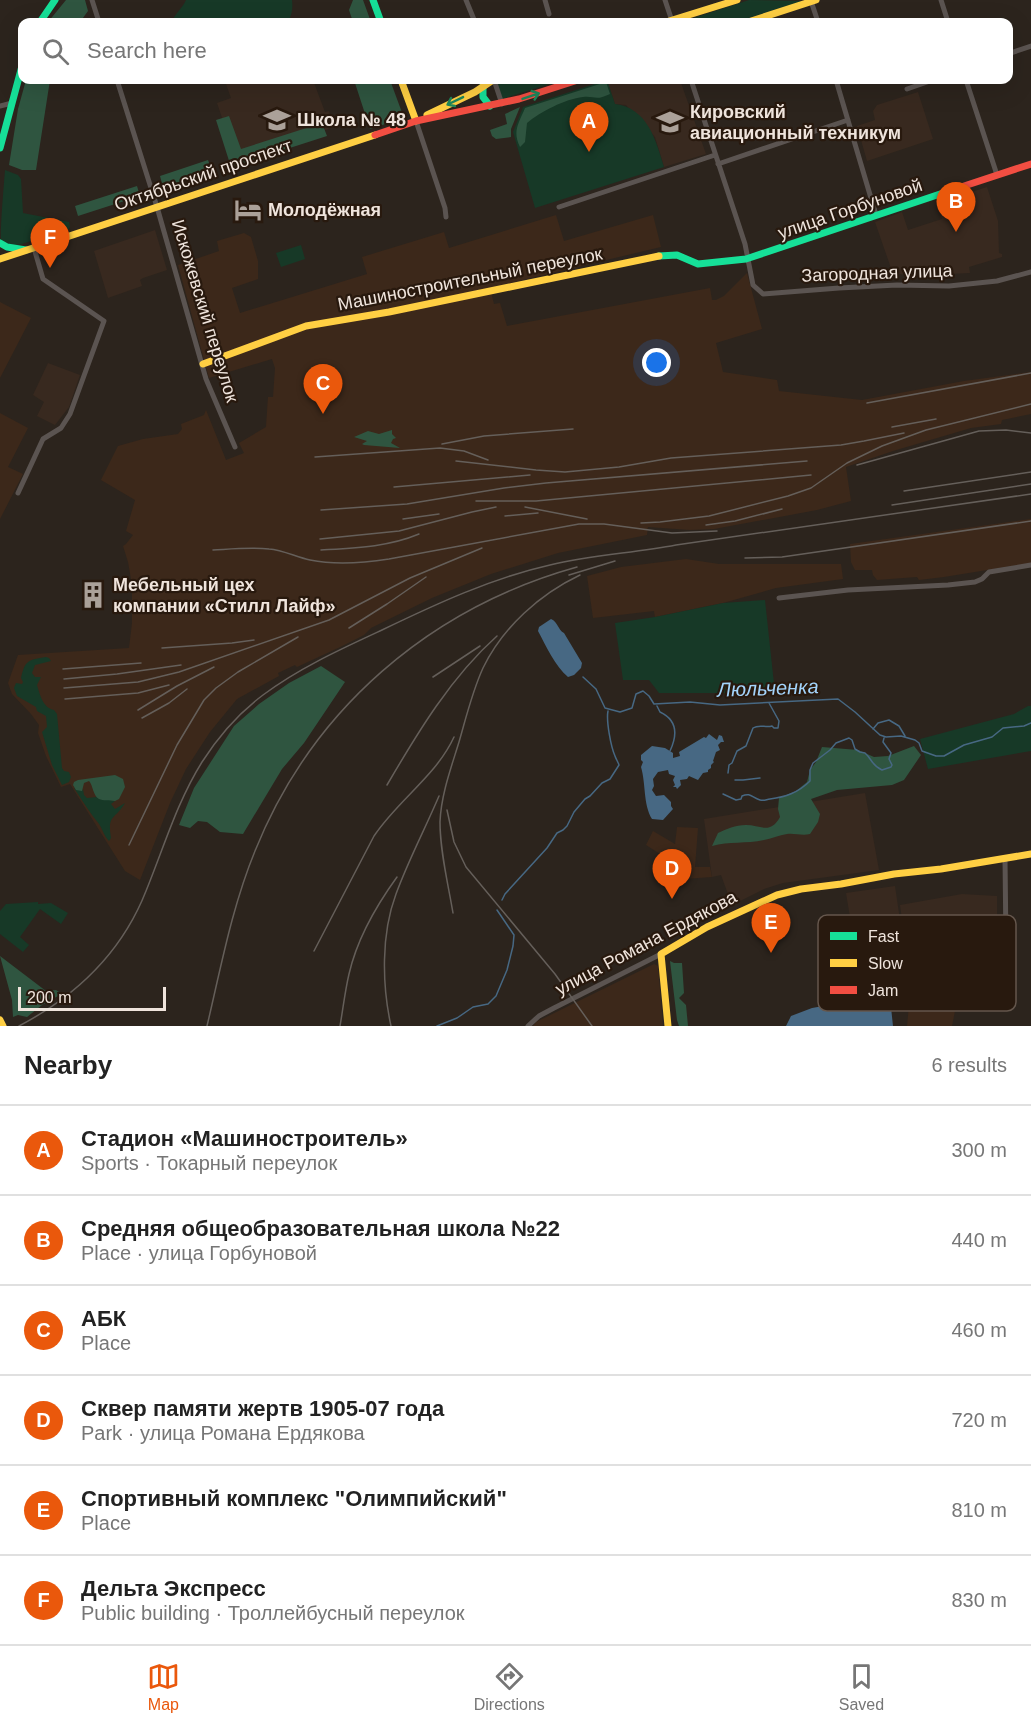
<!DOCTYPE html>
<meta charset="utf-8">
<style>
body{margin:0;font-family:Arial,sans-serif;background:#f2f2f2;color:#222}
.scale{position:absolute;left:18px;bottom:15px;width:148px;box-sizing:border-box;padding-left:6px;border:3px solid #efe4dc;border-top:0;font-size:16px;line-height:21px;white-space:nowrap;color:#efe4dc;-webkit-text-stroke:4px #28190e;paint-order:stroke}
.you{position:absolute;left:657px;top:363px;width:21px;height:21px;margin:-15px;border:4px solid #fff;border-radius:50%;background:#1a73e8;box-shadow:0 0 0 9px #1a73e833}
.badge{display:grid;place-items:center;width:39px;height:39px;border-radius:50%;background:#ea580c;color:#fff;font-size:20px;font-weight:700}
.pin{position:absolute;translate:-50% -50px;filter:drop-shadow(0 2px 3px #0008)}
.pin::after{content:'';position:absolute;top:32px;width:21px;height:18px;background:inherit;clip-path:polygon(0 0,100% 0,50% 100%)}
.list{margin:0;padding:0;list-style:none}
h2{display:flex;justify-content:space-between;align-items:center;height:78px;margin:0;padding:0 24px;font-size:26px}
h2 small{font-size:20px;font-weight:400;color:#767676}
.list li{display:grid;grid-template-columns:39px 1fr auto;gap:18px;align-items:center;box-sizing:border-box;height:90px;padding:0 24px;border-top:2px solid #e0e0e0}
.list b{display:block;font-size:22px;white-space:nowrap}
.list p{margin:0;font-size:20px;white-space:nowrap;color:#767676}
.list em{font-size:20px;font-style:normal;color:#767676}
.icon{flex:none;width:33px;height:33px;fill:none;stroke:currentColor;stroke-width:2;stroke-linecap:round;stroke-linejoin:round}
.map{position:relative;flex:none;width:1031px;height:1026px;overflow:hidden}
.search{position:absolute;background:#fff;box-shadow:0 6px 24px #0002;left:18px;right:18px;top:18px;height:66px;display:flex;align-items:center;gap:15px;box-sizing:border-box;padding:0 21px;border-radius:12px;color:#767676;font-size:22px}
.sheet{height:618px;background:#fff}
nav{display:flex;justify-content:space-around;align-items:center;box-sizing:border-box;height:84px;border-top:2px solid #e0e0e0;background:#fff;font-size:16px;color:#767676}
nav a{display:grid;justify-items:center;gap:3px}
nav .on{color:#ea580c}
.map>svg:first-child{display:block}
</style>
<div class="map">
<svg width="1031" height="1026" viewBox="0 0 1031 1026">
<rect width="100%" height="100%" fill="#2c241d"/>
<!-- built -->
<path fill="#3c281a" d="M556,215L564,241L653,215L661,247L497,286L491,292L494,304L500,303L507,326L710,288L712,300H716L724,296L747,273L762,329L716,343L723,372L777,380L779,391L862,400L964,381L1031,372V414L1002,420L1001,424L971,428L893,451L846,467L851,501L817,510L714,529L690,530L648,527L647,535L558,553L491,574L432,598L371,628L364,635L338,648L297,667L295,665L278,673L279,676L237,699L210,732L186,769L170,803L140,880L125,871L70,784L61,787L46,756L38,733L39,725L31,714L12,694L8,683L18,655L129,648L132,623V585L128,562L123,546L126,544L133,535L126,531L135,500L101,480L118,446L143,439L178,434L182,429L181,424L204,415L206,410L226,460L244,453L239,443L266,427L268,397H273L275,368L272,359L209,378L178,265L219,251L217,241L244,233L251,237L258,261V279L232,288L240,313L367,274L362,257L444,232L449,248Z
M0,302L31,318L0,378Z
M0,413L28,428L8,467L23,474L0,519Z
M1031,519V563L944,577L919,580L917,577L877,580L873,575L872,570H855L851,562L850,544Z
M686,559L719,564H841L843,579L776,588L723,603L655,617L654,611L593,618L587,576L621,567Z
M677,827L698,828L695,867H710L712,877L684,879L673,870L674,863L646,845L653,831L675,844Z
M654,964L658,966L663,1026H533L536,1022Z
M958,996L952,1026H907L909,1005Z"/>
<!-- education -->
<path fill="#38291f" d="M237,80H313L325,112L329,111L335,127L236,159L217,103L231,98L226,84Z
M607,80H680L706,154L664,167L655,137L626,105L615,104Z
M918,92L933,139L867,161L857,126L875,120L873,111L877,105Z
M987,187L998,221L999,253L1002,254V257L969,267L970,273L928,275L893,274L875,222L902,212L908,230L942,219L937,203Z
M155,230L167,270L143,278L140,280L142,286L108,298L94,251Z
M48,363L80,375L69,407L55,425L37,416L44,402L33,395Z
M865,793L879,870L783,883L764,889L732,905L721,875L712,877L704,819Z
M895,886L905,954H856L846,893Z
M962,894L997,896V954L931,966V981L911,984L900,905Z"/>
<!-- green -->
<path fill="#173927" d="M186,0H292C293,8 292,15 288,22H172C175,13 182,9 186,0Z
M749,0L803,1L736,22H681Z
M507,80H562L502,99L497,83Z
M607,80L615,104C648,108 656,141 664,167L535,208L513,132L523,107Z
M5,170L18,175L21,179L23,213L69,222L70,227L68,230L18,245C12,246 4,245 1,239C0,230 4,183 5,170Z
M301,245L305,259L281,267L276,253Z
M765,600L775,693H659L649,680H623L615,623L655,617L723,603Z
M46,657L49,658L51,661L35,665L32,673L35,677H41L37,685C40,695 43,708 54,710L57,714L62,768L64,771L69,772L71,777L69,782L62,785L52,765L42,732L47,727L46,716L37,711L36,707L17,696L14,688L16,683L22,684L23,682L21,678C25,660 28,660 46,657Z
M1028,706H1031V751L928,769L920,739L1014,714Z
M74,788L82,791L83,789L84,795L87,798L97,797C102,801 109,799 115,801L111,804L115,809L125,803C115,820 107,814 111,838L109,841C104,836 103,830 99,824C90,813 82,800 74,788Z
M38,902V904L51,903L68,913L61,924L40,909L20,937L29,945L23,952L0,934V911L6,904Z"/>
<!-- forest -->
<path fill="#2f5540" d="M66,0H85L88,11L80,22H48Z
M353,0H363L371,22H353L349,10Z
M26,80H50L36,170H22L9,165L18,109Z
M354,80H390L404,118L370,129Z
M606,82L610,94C595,101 596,96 583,97C565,99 540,112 527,123L525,142L520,147C512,131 519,123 525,108Z
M520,107L511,129V137L496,139L492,136L490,130L507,124L505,114Z
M229,116L241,149L322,123L327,136L231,167L216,120Z
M208,160L212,171L163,187L160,176Z
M137,186L140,196L78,216L75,206Z
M392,430V434L396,438L393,439L391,443L400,448L364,445L362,444L367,441L354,437L368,431L379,434Z
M321,666L345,682L304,743L282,769L243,834L220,832L207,822L198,821L190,828L179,825L194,788L234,726L259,704L289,683Z
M914,746L921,755L904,780L892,785L837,790L811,799L820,814L818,822L810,834C802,836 795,833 787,834C779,835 771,839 764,840C746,844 729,841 712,846L718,833C727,829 735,825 746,825C761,825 770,835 780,817L778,809L779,798L796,791L807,782L810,770L816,762L822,747L858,750L874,757L888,756Z
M115,775L123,779L125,787L119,799L115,801C110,800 103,801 99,799C93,796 93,785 89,781L84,783L82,791L76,790L73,785L74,782L78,780Z
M0,956L46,991L56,990L59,992L58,996L42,1005L27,1017L18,1015L13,1017L12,1000Z
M670,961L674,963H682L684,993L679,998L686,1005L688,1026H679L677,1020Z"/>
<!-- water -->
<path fill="#476883" d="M551,619C558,622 558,630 564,633L582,663L581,668L574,675L568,677C555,666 546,646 538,631L539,627Z
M709,734L717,740L719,735L722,736L724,742H721L718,745L720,750L716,752L713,761L714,762L711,765V768L708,770V772L703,773L698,780L689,776L687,779L680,780L681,785L677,789L676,787H673L675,785L673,780L675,776L669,774L668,770L658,772L653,779L654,786L652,790L656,796L664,795L671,802V806L673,809L663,820L652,819C643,804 646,784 641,767L643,762L641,760V755L652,746L665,748L673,753V758L680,756L679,752L704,737L706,738Z
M882,993L887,994L890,998L893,1026H786L791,1016L812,1008L829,1005L838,999L841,1000Z"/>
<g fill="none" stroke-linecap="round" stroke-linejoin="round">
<!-- stream -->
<path stroke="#476883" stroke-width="1.5" d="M583,677L596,689L605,708L620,712L632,708L636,694L643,691L649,696L654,704L690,702L720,705L838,699L855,712L880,735L886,737L901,736L915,740L919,743L922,751L936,756H944L964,745L992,737L1003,728L1024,726L1031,723
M657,706L660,712C677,720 678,734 670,751
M873,729L878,723L889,720L899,726L905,736
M728,773L729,765L732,763L737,751L746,746L753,728C759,724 766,728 772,726L774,728H778L779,721L769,703
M735,780H743L760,778
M723,794L736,800L741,799L742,796C751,792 752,798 760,800C764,801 765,800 770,799C785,797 798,793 810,781V770L813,763L830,750L836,743L849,738L852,740L855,749L860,752L865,753C872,759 872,766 882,770L891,767L892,765L889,759L891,753L883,742L884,738
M502,900L505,894L547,848L557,833L563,830L567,826L574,812L585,799L590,796L602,783L610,779L619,765C618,762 616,759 615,756C611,747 606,721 608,711
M437,1026L457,1018L473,1007L488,1004L496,996L507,970L513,946L514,935L497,910"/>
<!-- street -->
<path stroke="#5b5451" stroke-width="5" d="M92,0L99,22
M466,0L475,22
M545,0L549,14
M665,0L672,21
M941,0L948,22
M811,1L818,22
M1008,54L1031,46
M117,80L157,207L206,379L235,447
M494,80L502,104
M691,80L745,244L753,285L763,294L839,288L897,285L949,286L997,281L1031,272
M836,80L876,215
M966,80L997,175
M907,89L933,80
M0,106L12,103
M416,121L445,208L446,217
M718,164L848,120
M559,207L715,155
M18,493L43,439L61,428L70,414L104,321L43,279L34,248
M779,598L848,590L948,585L975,582L982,579L989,572L1031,565
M1004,959L1006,946L1005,858
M528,1026L539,1016L554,1008L661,954"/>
<!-- fast -->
<path stroke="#16e098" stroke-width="7" d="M373,0L381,22
M40,22L55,0
M483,86V97L490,106
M0,148L22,66
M0,243L7,247L26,250
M659,256L677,255L698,264L746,259L958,188"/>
<!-- slow -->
<path stroke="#ffcf43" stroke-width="7" d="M666,22L737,0
M748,22L816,0
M401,80L416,121
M427,115L475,92L493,80
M0,259L375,135
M203,364L306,326L389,312L659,256
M0,1020L3,1026
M668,1026L661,954L707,927L777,895L801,889L841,884L894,874L941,869L1031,854"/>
<!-- jam -->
<path stroke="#f24e42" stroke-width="7" d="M375,135L416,121L519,99L578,80
M958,188L1031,164"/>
<!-- rail -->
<path stroke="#655f5a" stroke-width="1.5" d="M867,403L1031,373
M892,427L936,419
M442,444L484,436L573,429
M315,457L440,448L464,451L488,460
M456,461L536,470L565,472L619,467L671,458L841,445L864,441L904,433
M857,465L979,431L1006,430L1031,433
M394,487L530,475
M904,491L1031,472
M476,501H536L811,475
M892,505L1031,484
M525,507L587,519
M321,510L407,504L504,488L546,483L807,461
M505,516L538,513
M403,519L439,514
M641,523L660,522L709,516L788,496L811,488L847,463L882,446L926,430L1031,404
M706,525L735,521L782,509
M320,539L399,531L472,512L496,507
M213,550C231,549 251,547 269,549C283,550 296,557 310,560C335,565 363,563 389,559L579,524H604L672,533L717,531
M321,550C355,548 388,547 419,534
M745,558L782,557L1031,521
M569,575L615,561
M349,628L387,604L426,577
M162,648L232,643L254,640
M63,669L141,663
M433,677L480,646
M64,679L117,674L181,665
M64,688L138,682L179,672L329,620L410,578L482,548
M65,699L138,693L169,685
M138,710L177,686L214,667
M142,718L169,703L187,689
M387,785C418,732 451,677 497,636
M447,810L454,842L466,867L555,974L592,1026
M129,845L177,745L204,700L216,688L238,672L298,637
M453,913C448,883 440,852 440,822C441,795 451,768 459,742C466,718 472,692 483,668C503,627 540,594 580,575
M314,951L374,836C398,800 436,776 454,737
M19,1026C76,996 122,952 146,891C164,847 177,802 202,762C218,737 239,713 263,695C299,668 341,649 382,630C436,604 492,578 550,565C592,555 634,553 676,545L1031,494
M207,1026C221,967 232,907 255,851C312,709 430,608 577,567
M340,1026C343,1009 345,991 349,974C357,939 376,906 397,877
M391,1026C382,985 381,934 396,894C408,861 425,829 439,796"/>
</g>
<!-- one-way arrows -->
<defs><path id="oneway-shaft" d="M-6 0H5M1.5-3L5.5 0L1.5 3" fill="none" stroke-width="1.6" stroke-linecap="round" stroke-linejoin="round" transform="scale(1.5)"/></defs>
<g stroke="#1e865a">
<use href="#oneway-shaft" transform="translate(531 96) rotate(-19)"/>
<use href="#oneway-shaft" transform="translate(455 101) rotate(154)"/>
</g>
<!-- icons -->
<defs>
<symbol id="school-bare" viewBox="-9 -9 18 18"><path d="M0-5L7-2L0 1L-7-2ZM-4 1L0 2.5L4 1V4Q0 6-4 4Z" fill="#aba199" stroke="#28190e" stroke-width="2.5" paint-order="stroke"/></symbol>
<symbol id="university-bare" viewBox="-9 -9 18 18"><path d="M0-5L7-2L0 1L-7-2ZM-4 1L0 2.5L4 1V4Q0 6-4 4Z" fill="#aba199" stroke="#28190e" stroke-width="2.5" paint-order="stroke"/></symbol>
<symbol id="hotel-bare" viewBox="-9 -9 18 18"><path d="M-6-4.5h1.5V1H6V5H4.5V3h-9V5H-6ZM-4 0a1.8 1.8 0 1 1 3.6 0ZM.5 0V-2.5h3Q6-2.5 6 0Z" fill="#aba199" stroke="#28190e" stroke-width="2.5" paint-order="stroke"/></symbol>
<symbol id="building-bare" viewBox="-9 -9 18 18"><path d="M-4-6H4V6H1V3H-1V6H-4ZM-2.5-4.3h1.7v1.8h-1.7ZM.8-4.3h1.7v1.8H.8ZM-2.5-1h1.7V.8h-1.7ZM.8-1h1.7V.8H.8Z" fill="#aba199" stroke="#28190e" stroke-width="2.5" paint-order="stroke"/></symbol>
</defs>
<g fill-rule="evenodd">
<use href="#school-bare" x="258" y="101" width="38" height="38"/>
<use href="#university-bare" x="651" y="103" width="38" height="38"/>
<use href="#hotel-bare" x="229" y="191" width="38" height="38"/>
<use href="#building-bare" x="74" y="576" width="38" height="38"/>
</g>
<g text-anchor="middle" stroke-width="4.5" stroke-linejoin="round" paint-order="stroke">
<!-- poi labels -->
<g font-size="18" font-weight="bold" fill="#efe4dc" stroke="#28190e" text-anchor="start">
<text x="690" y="118">Кировский<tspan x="690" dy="21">авиационный техникум</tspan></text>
<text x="297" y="126">Школа № 48</text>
<text x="268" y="216">Молодёжная</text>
<text x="113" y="591">Мебельный цех<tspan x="113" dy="21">компании «Стилл Лайф»</tspan></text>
</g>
<!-- street labels -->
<g font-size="18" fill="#efe4dc" stroke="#28190e">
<text transform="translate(203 175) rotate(-19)" y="6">Октябрьский проспект</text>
<text transform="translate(850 209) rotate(-19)" y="6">улица Горбуновой</text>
<text transform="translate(877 273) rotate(-2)" y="6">Загородная улица</text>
<text transform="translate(470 279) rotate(-11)" y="6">Машиностроительный переулок</text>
<text transform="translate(205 311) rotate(73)" y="6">Искожевский переулок</text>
<text transform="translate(646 943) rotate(-28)" y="6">улица Романа Ердякова</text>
</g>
<!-- water labels -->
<g font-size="20" font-style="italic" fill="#a4d4fb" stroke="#28190e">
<text transform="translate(768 688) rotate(-2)" y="7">Люльченка</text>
</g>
</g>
<!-- legend -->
<rect x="818" y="915" width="198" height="96" rx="9" fill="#28190e" stroke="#64564c" stroke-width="1.5"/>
<rect x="830" y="932" width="27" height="8" fill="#16e098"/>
<rect x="830" y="959" width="27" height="8" fill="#ffcf43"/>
<rect x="830" y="986" width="27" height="8" fill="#f24e42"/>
<g font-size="16" fill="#efe4dc">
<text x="868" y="942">Fast</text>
<text x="868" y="969">Slow</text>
<text x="868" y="996">Jam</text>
</g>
</svg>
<div class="scale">200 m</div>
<div class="you"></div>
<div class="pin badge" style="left:589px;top:152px">A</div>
<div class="pin badge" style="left:956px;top:232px">B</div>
<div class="pin badge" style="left:323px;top:414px">C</div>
<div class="pin badge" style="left:672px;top:899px">D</div>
<div class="pin badge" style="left:771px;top:953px">E</div>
<div class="pin badge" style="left:50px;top:268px">F</div>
<div class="search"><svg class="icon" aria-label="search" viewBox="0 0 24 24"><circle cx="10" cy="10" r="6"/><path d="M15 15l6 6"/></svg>Search here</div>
</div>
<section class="sheet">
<h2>Nearby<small>6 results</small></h2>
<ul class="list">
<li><span class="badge">A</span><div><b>Стадион «Машиностроитель»</b><p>Sports · Токарный переулок</p></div><em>300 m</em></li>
<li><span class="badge">B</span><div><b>Средняя общеобразовательная школа №22</b><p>Place · улица Горбуновой</p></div><em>440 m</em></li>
<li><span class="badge">C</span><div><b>АБК</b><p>Place</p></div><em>460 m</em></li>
<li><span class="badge">D</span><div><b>Сквер памяти жертв 1905-07 года</b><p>Park · улица Романа Ердякова</p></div><em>720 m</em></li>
<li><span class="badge">E</span><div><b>Спортивный комплекс &quot;Олимпийский&quot;</b><p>Place</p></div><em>810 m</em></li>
<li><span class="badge">F</span><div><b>Дельта Экспресс</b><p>Public building · Троллейбусный переулок</p></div><em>830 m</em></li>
</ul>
</section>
<nav>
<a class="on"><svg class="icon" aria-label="map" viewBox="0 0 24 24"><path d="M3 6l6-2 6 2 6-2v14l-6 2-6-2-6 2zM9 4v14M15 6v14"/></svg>Map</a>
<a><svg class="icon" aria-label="directions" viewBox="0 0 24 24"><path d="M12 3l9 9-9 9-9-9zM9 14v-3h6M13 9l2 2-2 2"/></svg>Directions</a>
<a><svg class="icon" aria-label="saved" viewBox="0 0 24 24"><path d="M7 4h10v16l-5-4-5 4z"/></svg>Saved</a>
</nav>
